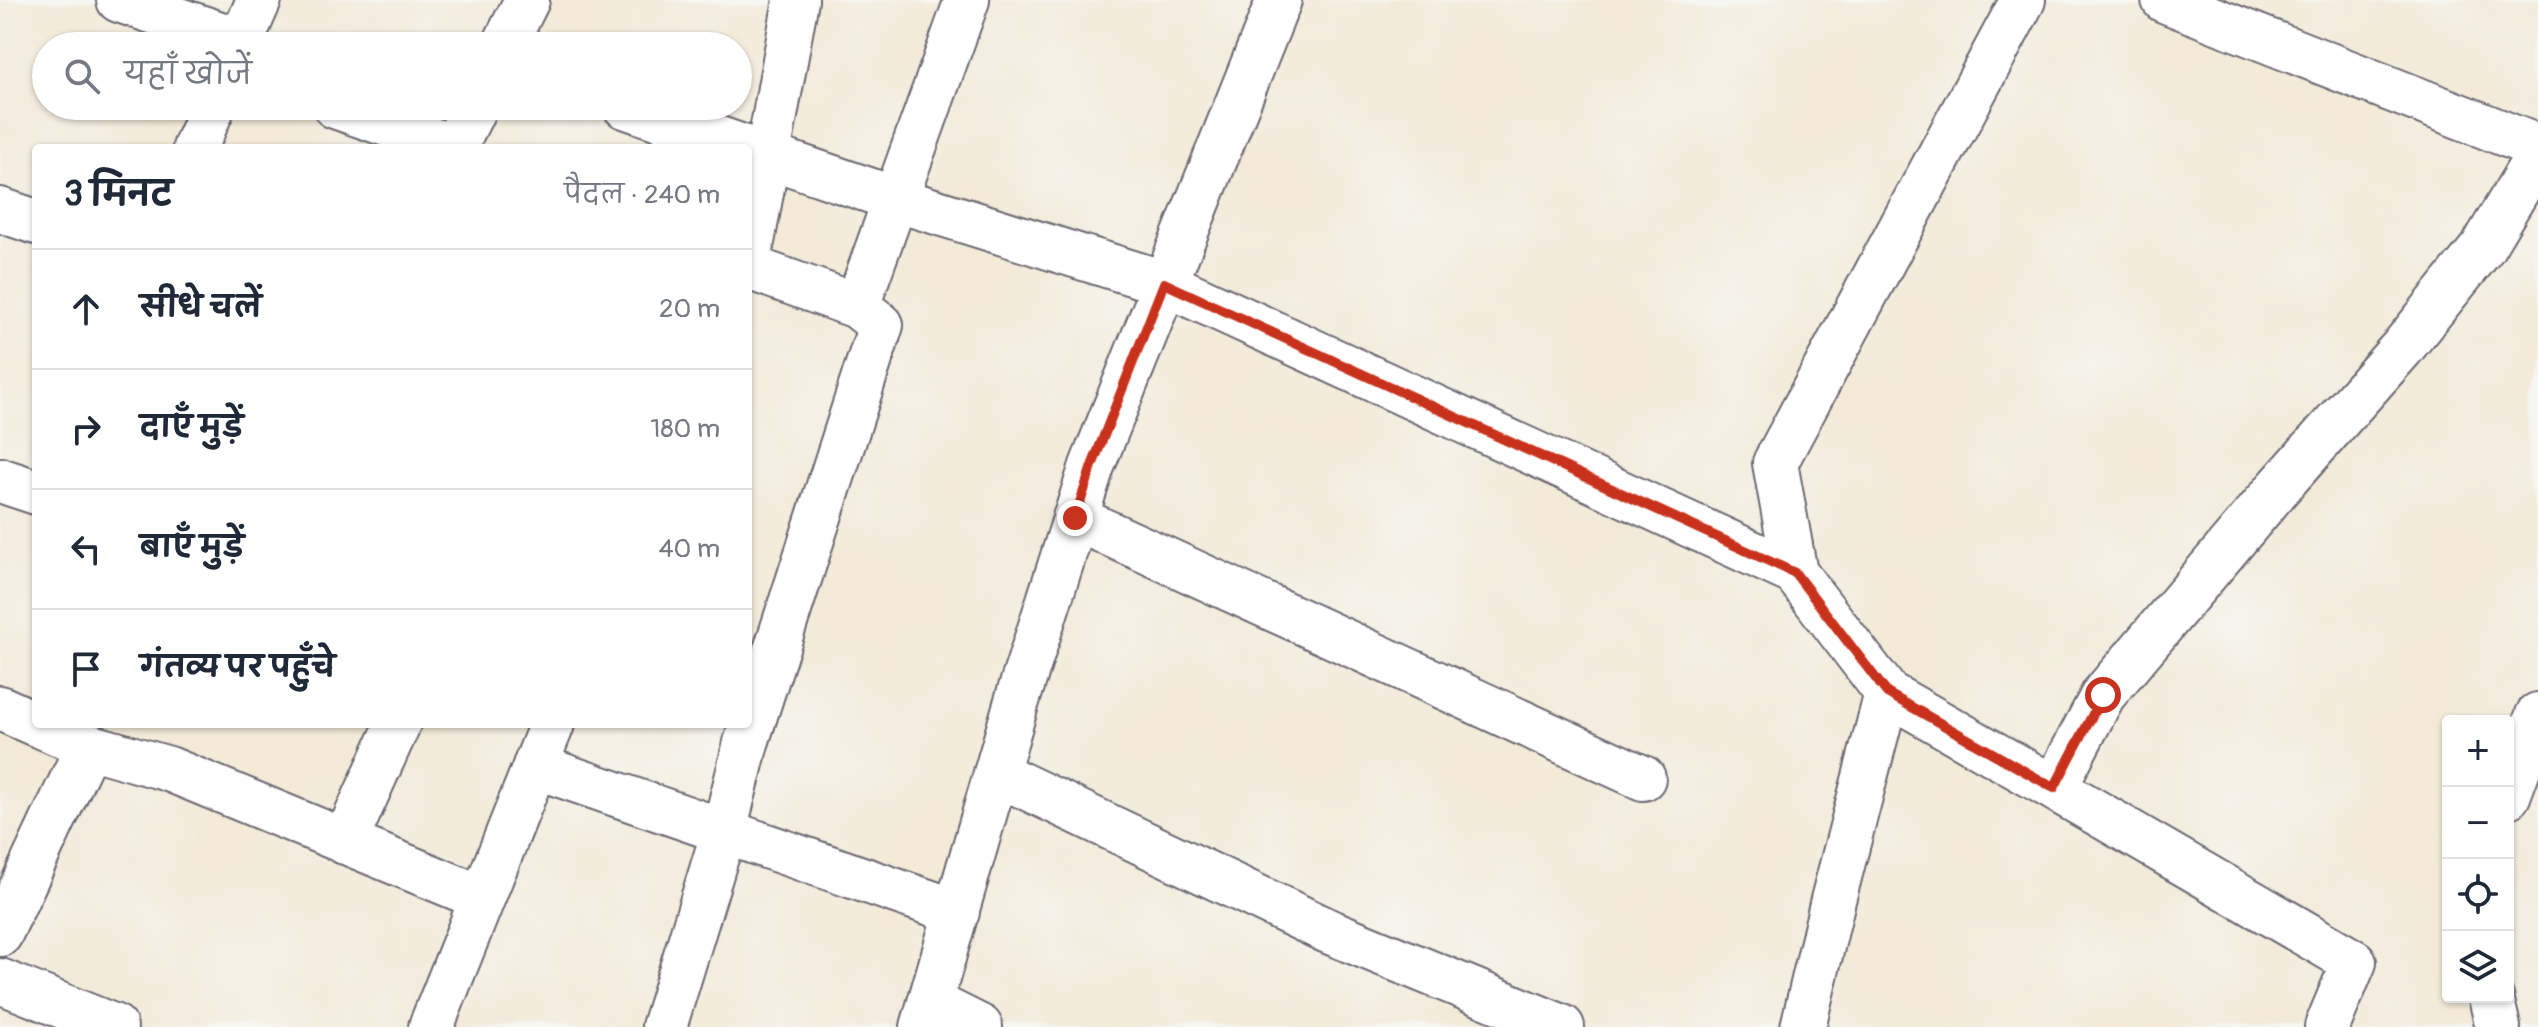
<!DOCTYPE html>
<html lang="hi">
<meta charset="utf-8">
<style>
body{margin:0;font-family:Pangolin,"Playpen Sans Deva",sans-serif;background:#f6f6f7;color:#1f2937}
.controls{position:absolute;right:24px;bottom:24px;display:grid;overflow:hidden;border-radius:8px;box-shadow:0 2px 6px #0004}
.controls button{width:72px;height:72px;display:grid;place-items:center;padding:0;border:0;border-bottom:2px solid #e0e1e3;background:#fff;color:#1f2937;font:40px sans-serif}
.stop{position:absolute;width:24px;height:24px;margin:-18px;border:6px solid #c8321e;border-radius:50%;background:#fff}
.stop.end{background:#c8321e;border-color:#fff;box-shadow:0 2px 8px #0008}
.list{margin:0;padding:0;list-style:none}
h2{display:flex;justify-content:space-between;align-items:center;height:104px;margin:0;padding:0 32px;font-size:34px}
h2 small{font-size:26px;font-weight:400;color:#747a83}
.list li{display:grid;grid-template-columns:52px 1fr auto;gap:24px;align-items:center;box-sizing:border-box;height:120px;padding:0 32px;border-top:2px solid #e0e1e3}
.list b{display:block;font-size:30px;white-space:nowrap}
.list em{font-size:26px;font-style:normal;color:#747a83}
.icon{flex:none;width:44px;height:44px;fill:none;stroke:currentColor;stroke-width:2;stroke-linecap:round;stroke-linejoin:round}
.map{position:relative;flex:none;width:2538px;height:1027px;overflow:hidden}
.search{position:absolute;background:#fff;box-shadow:0 2px 6px #0004;left:32px;top:32px;width:720px;height:88px;display:flex;align-items:center;gap:20px;box-sizing:border-box;padding:0 28px;border-radius:44px;color:#747a83;font-size:30px}
.panel{position:absolute;background:#fff;box-shadow:0 2px 6px #0004;left:32px;top:144px;width:720px;height:584px;border-radius:8px}
.map>svg:first-child{display:block}
</style>
<div class="map">
<svg width="2538" height="1027" viewBox="0 0 2538 1027">
<rect width="100%" height="100%" fill="#f6f6f2"/>
<filter id="ink" filterUnits="userSpaceOnUse"><feTurbulence type="fractalNoise" baseFrequency=".0125" numOctaves="2"/><feDisplacementMap in="SourceGraphic" scale="16" xChannelSelector="R" yChannelSelector="G"/><feConvolveMatrix kernelMatrix="1 2 1 2 8 2 1 2 1" color-interpolation-filters="sRGB"/></filter>
<filter id="wash" filterUnits="userSpaceOnUse"><feTurbulence type="fractalNoise" baseFrequency=".006" numOctaves="4" result="noise"/><feDisplacementMap in="SourceGraphic" scale="32" xChannelSelector="R" yChannelSelector="G"/><feGaussianBlur stdDeviation="1.8" result="paint"/><feColorMatrix in="noise" values="0 0 0 0 0 0 0 0 0 0 0 0 0 0 0 0 0 1.4 0 .05"/><feComposite in="paint" operator="in"/></filter>
<g filter="url(#wash)">
<rect width="100%" height="100%" fill="#f3ead8"/>
</g>
<g filter="url(#ink)">
<g fill="none" stroke-linecap="round" stroke-linejoin="round">
<defs>
<path id="minor" d="M119,0L241,41
M2164,0L2538,147
M239,46L259,0
M504,46L527,0
M335,106L455,148
M625,106L745,148
M195,148L213,106
M454,148L475,106
M748,149L895,199L1164,283L1795,573
M0,210L36,222
M748,264L796,0
M857,306L967,0
M0,480L36,492
M1075,518L1643,778
M1887,693L2054,788L2103,695L2279,487L2402,348L2483,247L2538,155
M0,708L36,724
M37,724L88,746L169,769L482,898
M535,766L957,912
M996,773L1328,931L1562,1027
M2054,788L2354,962L2327,1027
M2508,796L2538,715
M345,842L398,724
M0,934L88,746
M0,981L115,1027
M2491,997L2498,1027
M932,1003L980,1027
M431,1027L552,724
M664,1027L724,831L746,743L881,325L857,306L748,267
M923,1027L1017,701L1092,466L1279,0
M1803,1027L1833,900L1887,693L1795,573L1775,463L2023,0"/>
</defs>
<!-- minor casing -->
<use href="#minor" stroke="#6b6872" stroke-width="48"/>
<!-- minor -->
<use href="#minor" stroke="#fff" stroke-width="44"/>
</g>
</g>
<g fill="none" stroke-linecap="round" stroke-linejoin="round" filter="url(#ink)">
<!-- route -->
<path stroke="#c8321e" stroke-width="10" d="M1075,518L1092,466L1164,283L1795,573L1887,693L2054,788L2103,695"/>
</g>
</svg>
<div class="controls">
<button>+</button>
<button>−</button>
<button><svg class="icon" aria-label="locate" viewBox="0 0 24 24"><circle cx="12" cy="12" r="6"/><path d="M12 2v4M12 18v4M2 12h4M18 12h4"/></svg></button>
<button><svg class="icon" aria-label="layers" viewBox="0 0 24 24"><path d="M12 4l9 5-9 5-9-5zM3 14l9 5 9-5"/></svg></button>
</div>
<div class="stop" style="left:2103px;top:695px"></div>
<div class="stop end" style="left:1075px;top:518px"></div>
<div class="search"><svg class="icon" aria-label="search" viewBox="0 0 24 24"><circle cx="10" cy="10" r="6"/><path d="M15 15l6 6"/></svg>यहाँ खोजें</div>
<section class="panel">
<h2>3 मिनट<small>पैदल · 240 m</small></h2>
<ul class="list">
<li><svg class="icon" aria-label="ahead" viewBox="0 0 24 24"><path d="M12 20V5M6 11l6-6 6 6"/></svg><div><b>सीधे चलें</b></div><em>20 m</em></li>
<li><svg class="icon" aria-label="right" viewBox="0 0 24 24"><path d="M7 20v-9h11M14 6l5 5-5 5"/></svg><div><b>दाएँ मुड़ें</b></div><em>180 m</em></li>
<li><svg class="icon" aria-label="left" viewBox="0 0 24 24"><path d="M17 20v-9H6M10 6l-5 5 5 5"/></svg><div><b>बाएँ मुड़ें</b></div><em>40 m</em></li>
<li><svg class="icon" aria-label="arrive" viewBox="0 0 24 24"><path d="M6 21V4h12l-3 4 3 4H6"/></svg><div><b>गंतव्य पर पहुँचे</b></div></li>
</ul>
</section>
</div>
